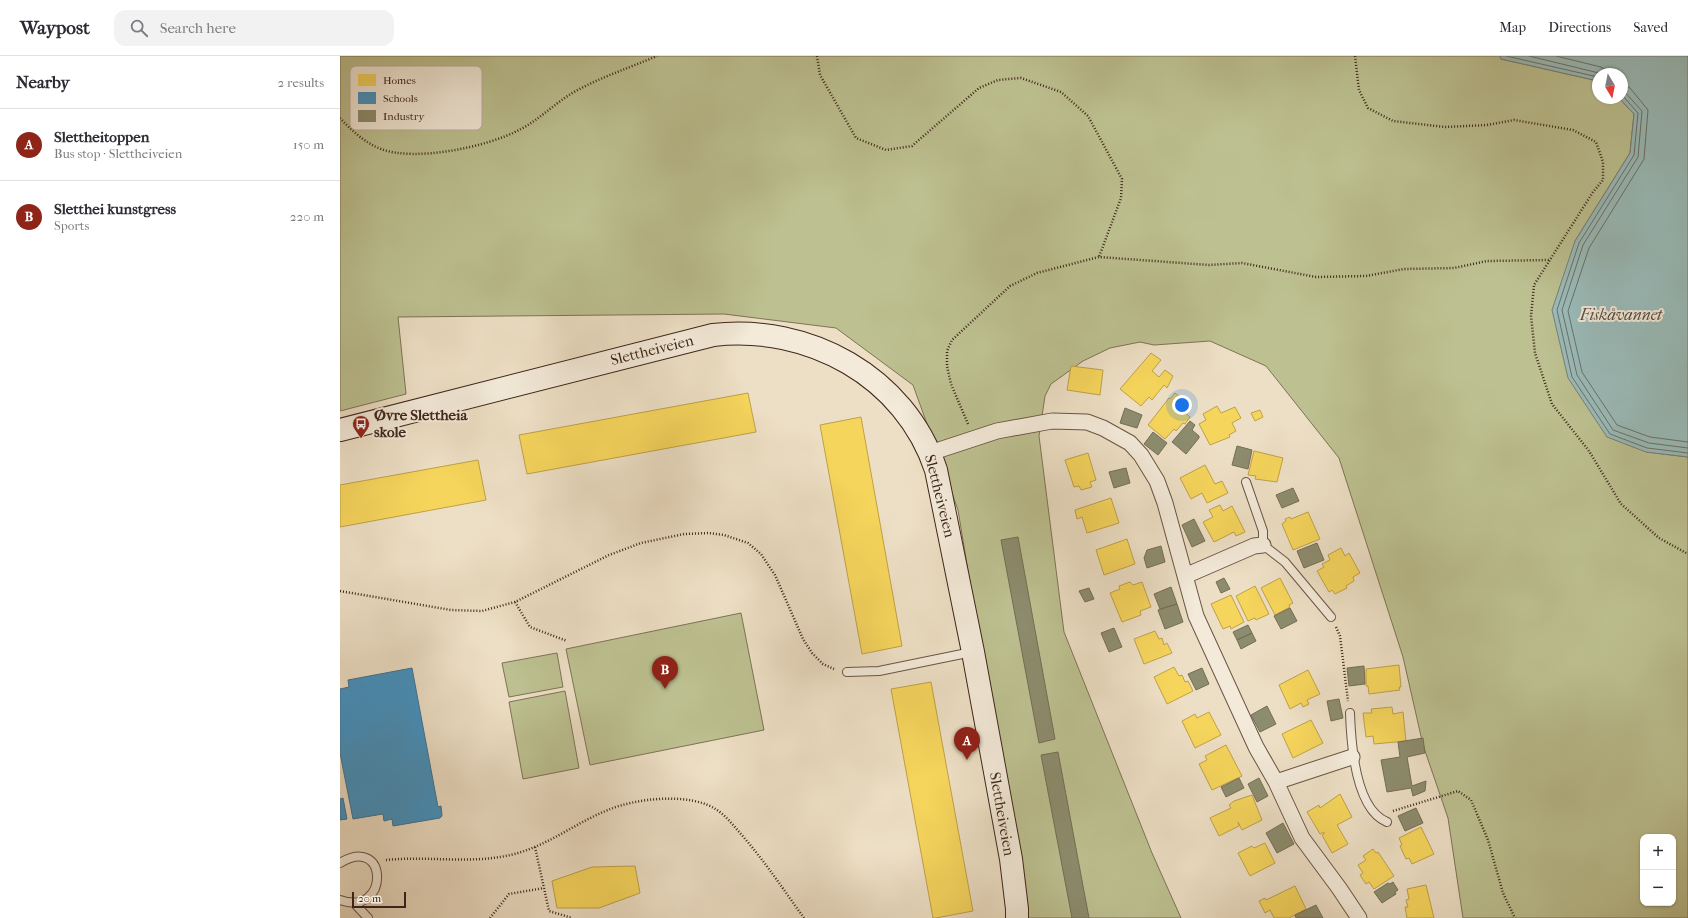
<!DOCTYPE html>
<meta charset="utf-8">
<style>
body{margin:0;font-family:"IM FELL French Canon",serif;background:#f2f2f3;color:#2b2b33}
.controls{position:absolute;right:12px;bottom:12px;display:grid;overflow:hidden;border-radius:8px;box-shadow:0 1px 3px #0004}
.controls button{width:36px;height:36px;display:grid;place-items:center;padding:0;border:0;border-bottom:1px solid #e1e1e2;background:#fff;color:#2b2b33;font:20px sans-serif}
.compass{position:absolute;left:1252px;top:12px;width:36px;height:36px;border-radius:50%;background:#fff;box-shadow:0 1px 3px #0004;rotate:170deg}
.scale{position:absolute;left:12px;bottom:10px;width:54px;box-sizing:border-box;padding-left:4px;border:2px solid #3e251b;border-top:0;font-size:11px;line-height:14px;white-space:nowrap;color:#3e251b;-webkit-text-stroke:3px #f3ead9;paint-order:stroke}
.you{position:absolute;left:842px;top:349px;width:14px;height:14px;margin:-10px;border:3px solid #fff;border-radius:50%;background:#1a73e8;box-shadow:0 0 0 6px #1a73e833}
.badge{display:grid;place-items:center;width:26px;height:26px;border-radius:50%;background:#8f2418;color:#fff;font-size:13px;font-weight:700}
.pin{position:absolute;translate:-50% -33px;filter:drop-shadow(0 1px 2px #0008)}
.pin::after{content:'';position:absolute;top:21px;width:14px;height:12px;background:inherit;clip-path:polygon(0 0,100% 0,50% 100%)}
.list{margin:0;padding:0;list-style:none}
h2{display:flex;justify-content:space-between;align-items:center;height:52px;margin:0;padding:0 16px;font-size:17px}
h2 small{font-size:13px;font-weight:400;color:#7c7c81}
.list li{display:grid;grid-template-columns:26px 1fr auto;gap:12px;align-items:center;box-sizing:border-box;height:72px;padding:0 16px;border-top:1px solid #e1e1e2}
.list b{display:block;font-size:15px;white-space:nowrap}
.list p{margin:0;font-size:13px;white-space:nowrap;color:#7c7c81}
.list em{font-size:13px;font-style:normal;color:#7c7c81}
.icon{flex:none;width:22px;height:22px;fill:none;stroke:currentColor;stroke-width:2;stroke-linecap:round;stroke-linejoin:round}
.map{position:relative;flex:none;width:1348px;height:862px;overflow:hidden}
header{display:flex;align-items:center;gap:24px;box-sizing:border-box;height:56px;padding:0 20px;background:#fff;border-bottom:1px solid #e1e1e2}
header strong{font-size:19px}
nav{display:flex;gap:22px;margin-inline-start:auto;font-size:14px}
.search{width:280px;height:36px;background:#f2f2f3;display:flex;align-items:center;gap:10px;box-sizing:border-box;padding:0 14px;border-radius:12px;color:#7c7c81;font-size:15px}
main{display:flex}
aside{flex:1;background:#fff}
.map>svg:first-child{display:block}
</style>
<header>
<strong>Waypost</strong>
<div class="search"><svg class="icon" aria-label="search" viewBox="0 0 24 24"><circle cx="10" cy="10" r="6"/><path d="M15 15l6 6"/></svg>Search here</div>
<nav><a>Map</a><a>Directions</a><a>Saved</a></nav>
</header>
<main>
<aside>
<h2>Nearby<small>2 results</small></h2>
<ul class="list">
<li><span class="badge">A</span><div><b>Slettheitoppen</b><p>Bus stop · Slettheiveien</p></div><em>150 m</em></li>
<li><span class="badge">B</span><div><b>Sletthei kunstgress</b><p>Sports</p></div><em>220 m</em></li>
</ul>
</aside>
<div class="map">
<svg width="1348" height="862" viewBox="0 0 1348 862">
<rect width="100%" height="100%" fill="#eddfc5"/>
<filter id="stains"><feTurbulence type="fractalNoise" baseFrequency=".005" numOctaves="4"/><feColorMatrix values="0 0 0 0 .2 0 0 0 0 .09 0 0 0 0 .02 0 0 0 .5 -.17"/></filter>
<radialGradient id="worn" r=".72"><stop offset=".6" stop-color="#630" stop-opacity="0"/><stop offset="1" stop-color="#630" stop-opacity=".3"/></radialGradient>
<!-- green -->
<path fill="#bdc191" stroke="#7e7356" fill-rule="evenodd" d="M0,0H1160L1161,3L1258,25V42H1279L1294,58L1290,97L1235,185L1306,396L1348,401V862H1123L1108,762L1083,689L1063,601L999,402L926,310L870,285L814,289L800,286L770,292L743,305L711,328L705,340L699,380L724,576L812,797L841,862H685L618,454L573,329L496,272L384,258L58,261L66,338L0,355ZM1303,781H1333V847H1303Z
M401,557L424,674L250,709L226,593Z
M217,597L223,631L169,641L162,607Z
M225,635L239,712L183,723L169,646Z"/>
<!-- water -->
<path fill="#9abcba" stroke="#75807a" d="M1160,0H1348V401L1306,396L1267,381L1228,322L1212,254L1235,185L1290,97L1294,58L1279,42H1282V18H1258V25L1161,3Z"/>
<!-- homes -->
<path fill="#f6d55c" stroke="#bfa048" d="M811,297L821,304L812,315L819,321L825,314L833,320L827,332L824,329L812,344L809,341L801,350L780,333Z
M731,310L763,314L760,339L727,334Z
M408,337L416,376L187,418L179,379Z
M835,337L845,345L840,352L850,361L845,368L843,367L836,375L834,373L825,383L808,369L829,342L830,343Z
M877,350L881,357L895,351L901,362L892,367L896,375L889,379L890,381L870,389L859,368L866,364L863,358Z
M920,354L923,361L915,365L911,357Z
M521,361L562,590L522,598L480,369Z
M914,395L943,402L937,426L915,423L916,420L908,419Z
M748,397L756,424L750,426L752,431L741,434L739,430L734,431L725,404Z
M138,404L146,444L0,471V429Z
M865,409L875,428L882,425L888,437L867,447L862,437L851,443L840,422Z
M771,442L779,467L747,477L742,461L737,463L735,454Z
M880,449L883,455L892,450L905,476L896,480L894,476L874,486L863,466L873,461L869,454Z
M968,456L980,483L953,494L942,468L946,465L945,463L950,461L951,463Z
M787,483L795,508L764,519L756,494Z
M1001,492L1005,500L1009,497L1020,517L1013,521L1014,525L1006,530L1007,532L995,538L992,534L989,536L977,515L984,511L982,508L990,504L988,499Z
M940,522L953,547L949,549L950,551L935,559L921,532Z
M790,526L793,529L802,526L811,551L800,555L801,559L782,566L770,537L780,533L779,530Z
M915,530L929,558L916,564L915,562L908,565L896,540Z
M891,539L904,566L891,573L890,570L883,573L871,548Z
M815,575L819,583L822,582L824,589L827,587L832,597L804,608L794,583Z
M1059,609L1061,631H1059L1060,634L1029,638L1028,630H1026V613Z
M834,611L839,620L842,619L845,626L848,625L853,635L827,648L814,621Z
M968,614L980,638L967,644L969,648L963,651L961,647L950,653L939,629Z
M591,626L633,855L596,862H593L551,633Z
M1052,651L1053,658L1063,656L1066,685L1034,688L1033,680L1026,681L1023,657H1032L1031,653Z
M869,656L881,679L855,692L842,665L855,658L857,662Z
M971,664L983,687L953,702L942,678Z
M886,689L902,720L872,734L859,708L867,704L865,700Z
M1000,738L1012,761L997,769L1008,788L992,797L982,779L984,778V776L980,778L967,756L979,749L980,752Z
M912,739L922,764L902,774L898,766L899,770L879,780L870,762L891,752L889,749L894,745Z
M1081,771L1094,798L1072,808L1069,802L1066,803L1060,790L1062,789L1059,782Z
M925,787L935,807L910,820L898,797L912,790L914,792Z
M1033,793L1036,797L1038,796L1054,820L1034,833L1029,826L1026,828L1020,819L1023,817L1018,809L1026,804L1023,800Z
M295,810L300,837L259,852H217L212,825L252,811Z
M1086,829L1094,862H1067L1065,851H1068L1066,844L1069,843L1067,833Z
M955,830L966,853L949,862H934L930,854L925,857L919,845L925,842L926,844Z"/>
<!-- schools -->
<path fill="#4393c3" stroke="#427291" d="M72,612L98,751L101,750L102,760L100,762L53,770L52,763L44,765L43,758L13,763L0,697V633L9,631L8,624Z
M3,742L7,763L0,764V743Z"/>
<!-- industry -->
<path fill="#8c8c6e" stroke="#756d55" d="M785,352L802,359L797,372L780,367Z
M850,365L855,369L852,374L859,380V382L846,398L832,386Z
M813,376L827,387L818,399L804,388Z
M897,390L912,394L908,413L892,409Z
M786,412L790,427L774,432L769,416Z
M953,432L959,445L942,452L936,439Z
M854,463L865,485L852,491L842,469Z
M678,481L715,683L699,687L661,484Z
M977,487L984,504L964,512L957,495Z
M821,490L825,506L807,512L804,502L807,494Z
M884,522L890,533L881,537L876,526Z
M831,531L837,548L820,553L814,538Z
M749,532L754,543L745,546L739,535Z
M837,548L843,566L825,573L818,554Z
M950,552L957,565L941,573L934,560Z
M908,569L912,577L897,584L893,576Z
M774,572L782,591L769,596L761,577Z
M912,577L916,585L901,593L897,584Z
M1024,610L1025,628L1009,630L1007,612Z
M862,612L869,628L856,634L848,618Z
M999,643L1003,662L991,665L987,645Z
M927,650L936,668L920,676L911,659Z
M1083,682L1085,697L1067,701L1072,730L1086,725L1085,735L1073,740L1071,732L1047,736L1041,704L1060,701L1058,686Z
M718,696L749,862H732L701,699Z
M899,722L904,732L886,741L881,731Z
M919,722L928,740L917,746L908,728Z
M1076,752L1083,767L1065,775L1058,760Z
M943,767L954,788L937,797L926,777Z
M1053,826L1058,834L1055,836L1056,838L1042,847L1034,836L1048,827L1050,828Z
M976,849L983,862H956L955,859Z"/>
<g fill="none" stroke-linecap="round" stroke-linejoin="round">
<!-- shore -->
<path stroke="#6c706a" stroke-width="1" d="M1166,0L1258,21
M1189,0L1263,18
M1216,0L1261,11L1271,18
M1282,27L1290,32L1308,54L1304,103L1249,192L1228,255L1242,316L1277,369L1310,381L1348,386
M1282,33L1302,55L1298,101L1243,189L1222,254L1237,319L1273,374L1309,387L1348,392
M1282,39L1298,57L1294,99L1239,187L1217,254L1232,321L1270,378L1307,392L1348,397"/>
<defs>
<path id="lane" d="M906,426L923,475V489L945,506L991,561
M507,616L539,615L632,596
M1010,657C1011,687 1015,753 1047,766
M0,807C49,777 50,862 0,844
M16,849L28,862"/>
<path id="street" d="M590,397L657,375L712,365L747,366L763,372L790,387L801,399L817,425L825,447L856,560L916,691L936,726L962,782L999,832L1019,862
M845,520L914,490L923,489
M936,726L1012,701"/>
<path id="secondary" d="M0,374L373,279C468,268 565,320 596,414L633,596L671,803L677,853V862"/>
</defs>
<!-- lane casing -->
<use href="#lane" stroke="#6a5446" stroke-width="10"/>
<!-- street casing -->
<use href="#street" stroke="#6a5446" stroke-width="17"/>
<!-- secondary casing -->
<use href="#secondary" stroke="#3e251b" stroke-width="24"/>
<!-- path -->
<path stroke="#3e251b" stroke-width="2.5" stroke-dasharray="1 2" stroke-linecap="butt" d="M477,0L480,19L516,82L546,94L572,90L639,32L658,24L681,22L721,36L748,60L782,123L781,142L759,201
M1015,0L1019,34L1028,52L1053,65L1105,71L1147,69L1174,64L1233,74L1256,86L1263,106V124L1253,136L1194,229L1191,260L1195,297L1212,348L1249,395L1281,448L1319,482L1348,498
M0,62C11,74 25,87 41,93C75,106 147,91 179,74C199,64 215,47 234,36C261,21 289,12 317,0
M628,368L611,328L607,310V295L612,284L670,230L697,217L759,201L869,209L902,207L976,221L1026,220L1064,213L1114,212L1147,205L1210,204
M0,535L111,554L142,555L175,546L269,499L301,487L344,478L369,477L384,479L408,487L421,498L435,519L463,583L472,597L483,608L494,613
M175,546L190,571L227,585
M996,571L1000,580L1008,645
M1053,755L1118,735L1131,744L1148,784L1163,837L1175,862
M195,791L209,855L232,862
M46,804C92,799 142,811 187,794C215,784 240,765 268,754C296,742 351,736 377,754C386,760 393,769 400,777C424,804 443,833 464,862
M150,862L169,838L204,832"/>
<!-- lane -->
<use href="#lane" stroke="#f3ead9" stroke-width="8"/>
<!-- street -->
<use href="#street" stroke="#f3ead9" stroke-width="15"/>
<!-- secondary -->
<use href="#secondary" stroke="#f3ead9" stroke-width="22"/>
</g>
<!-- icons -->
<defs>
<symbol id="bus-pin" viewBox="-11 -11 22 30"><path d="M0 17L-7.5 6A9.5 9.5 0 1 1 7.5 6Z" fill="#8f2418" stroke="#f3ead9"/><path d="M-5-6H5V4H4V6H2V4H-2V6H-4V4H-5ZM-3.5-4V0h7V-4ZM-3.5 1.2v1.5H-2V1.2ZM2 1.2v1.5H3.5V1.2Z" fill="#fff"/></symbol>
</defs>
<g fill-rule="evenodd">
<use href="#bus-pin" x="11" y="358" width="20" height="27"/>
</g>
<g text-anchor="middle" stroke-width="4" stroke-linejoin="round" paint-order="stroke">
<!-- street labels -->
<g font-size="15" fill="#3e251b" stroke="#f3ead9">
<text transform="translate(312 294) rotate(-14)" y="5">Slettheiveien</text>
<text transform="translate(600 440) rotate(76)" y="5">Slettheiveien</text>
<text transform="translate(662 758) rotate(80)" y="5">Slettheiveien</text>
</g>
<!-- poi labels -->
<g font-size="15" font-weight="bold" fill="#3e251b" stroke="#f3ead9" text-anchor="start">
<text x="34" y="364">Øvre Slettheia<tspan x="34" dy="17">skole</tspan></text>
</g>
<!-- water labels -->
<g font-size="16" font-style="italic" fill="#554b43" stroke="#f3ead9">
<text x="1281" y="264">Fiskåvannet</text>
</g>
</g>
<!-- legend -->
<rect x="10" y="10" width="132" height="64" rx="6" fill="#f3ead9" stroke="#bdafa0" stroke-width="1"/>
<rect x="18" y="18" width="18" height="12" fill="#f6d55c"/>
<rect x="18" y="36" width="18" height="12" fill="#4393c3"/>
<rect x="18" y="54" width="18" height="12" fill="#8c8c6e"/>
<g font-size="11" fill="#3e251b">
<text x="43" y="28">Homes</text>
<text x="43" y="46">Schools</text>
<text x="43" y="64">Industry</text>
</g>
<rect width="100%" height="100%" filter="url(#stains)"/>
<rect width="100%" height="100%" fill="url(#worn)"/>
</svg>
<div class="controls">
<button>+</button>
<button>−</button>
</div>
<svg class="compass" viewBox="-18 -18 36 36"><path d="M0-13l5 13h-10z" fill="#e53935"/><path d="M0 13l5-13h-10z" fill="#7c7c81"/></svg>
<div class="scale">20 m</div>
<div class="you"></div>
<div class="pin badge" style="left:627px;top:704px">A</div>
<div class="pin badge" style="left:325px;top:633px">B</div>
</div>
</main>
